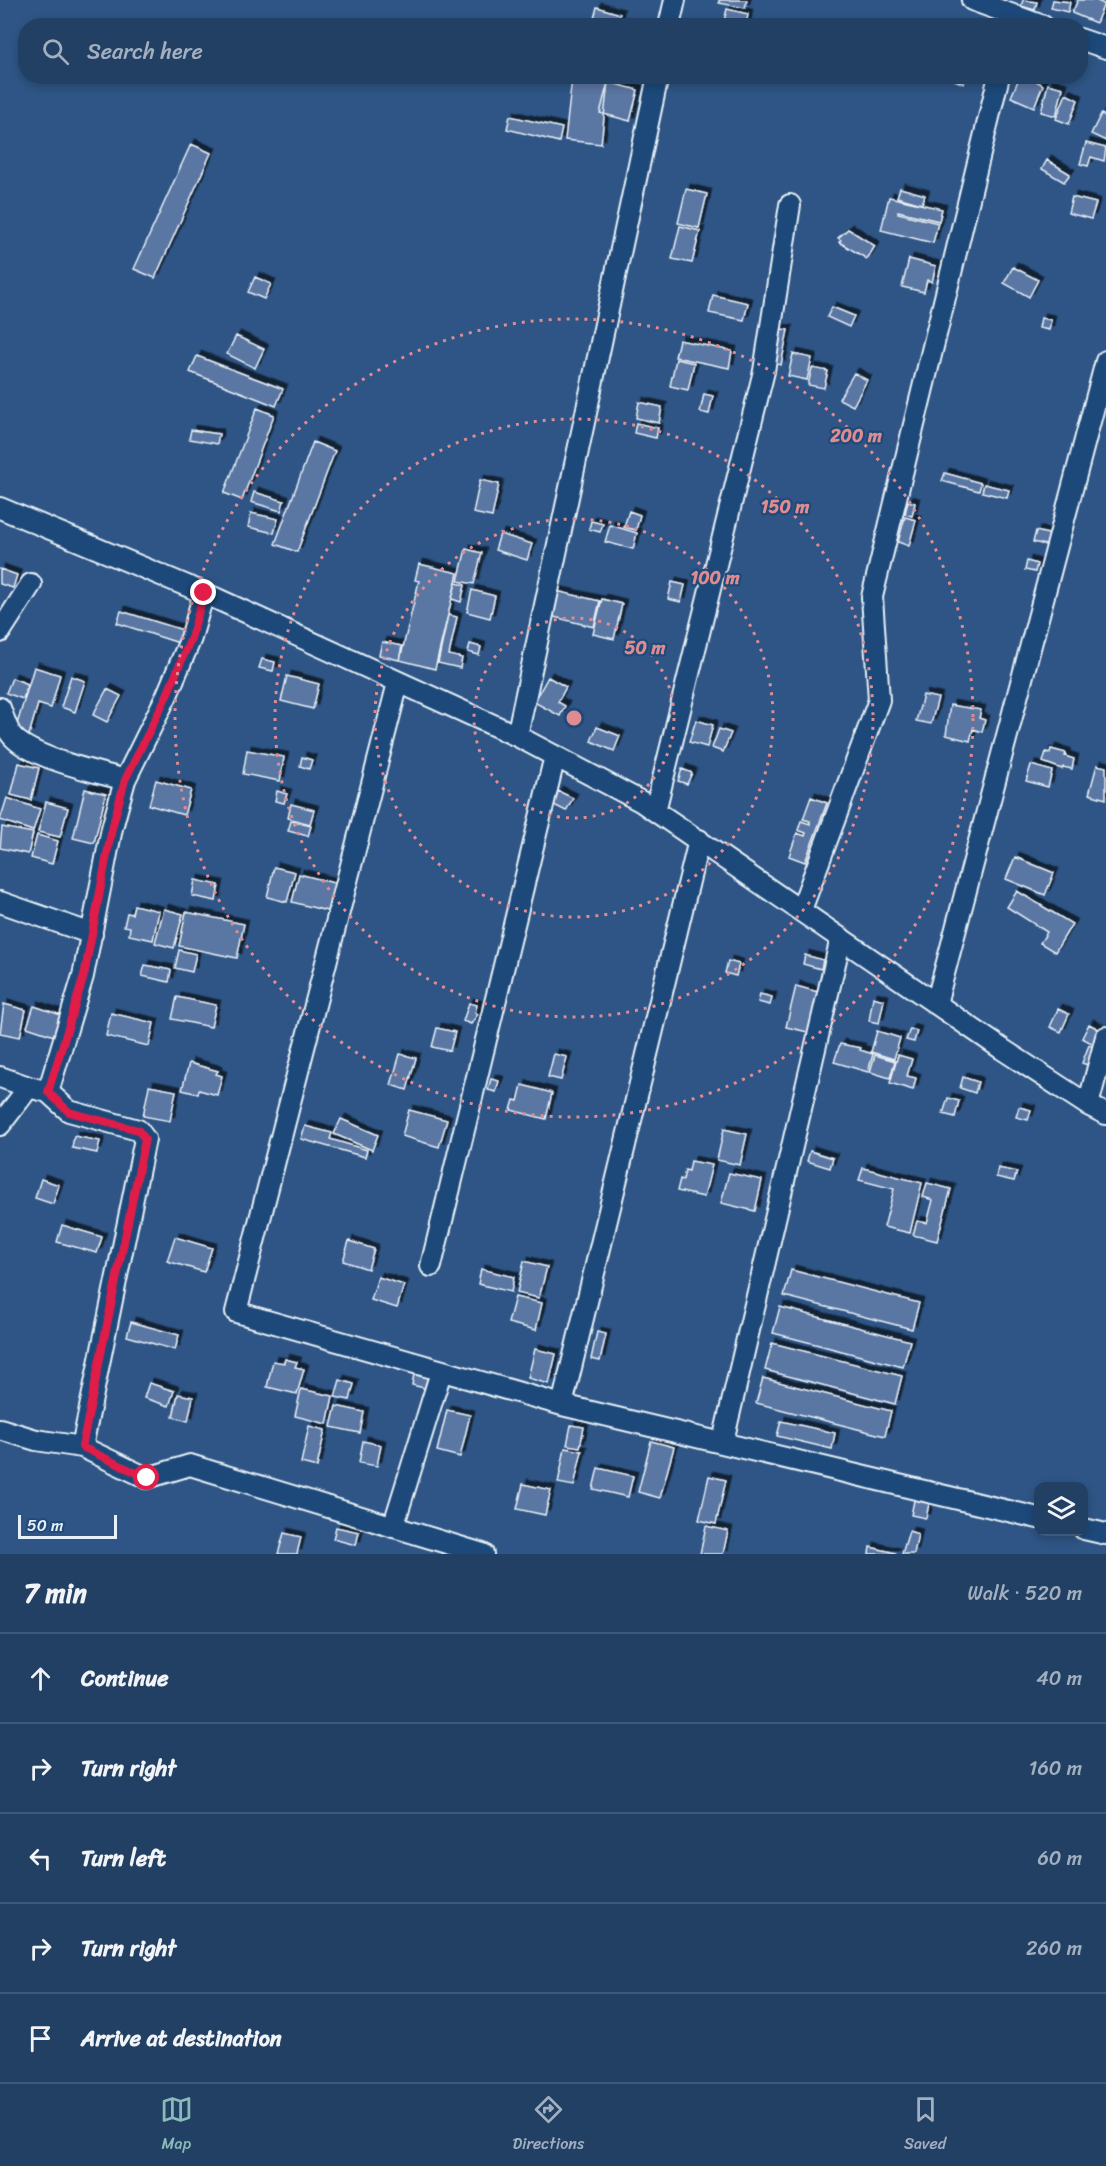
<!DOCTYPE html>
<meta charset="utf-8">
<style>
body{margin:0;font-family:Sriracha,sans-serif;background:#2a476a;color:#f1f3f6}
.controls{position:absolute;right:18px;bottom:18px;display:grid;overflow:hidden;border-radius:12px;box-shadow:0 3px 9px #0003}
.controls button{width:54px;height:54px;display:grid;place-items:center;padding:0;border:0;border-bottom:2px solid #3f5978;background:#224064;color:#f1f3f6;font:30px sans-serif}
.scale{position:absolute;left:18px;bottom:15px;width:99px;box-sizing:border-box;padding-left:6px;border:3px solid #e8f1f8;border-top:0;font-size:16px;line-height:21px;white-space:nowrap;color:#e8f1f8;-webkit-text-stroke:4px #1f4a7a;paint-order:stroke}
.stop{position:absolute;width:18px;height:18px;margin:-14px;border:4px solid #e11d48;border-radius:50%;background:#fff}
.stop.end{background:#e11d48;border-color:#fff;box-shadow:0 2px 6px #0008}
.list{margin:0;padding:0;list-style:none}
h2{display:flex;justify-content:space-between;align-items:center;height:78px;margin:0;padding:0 24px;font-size:26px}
h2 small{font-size:20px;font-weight:400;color:#a2afbf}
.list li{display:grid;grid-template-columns:39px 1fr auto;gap:18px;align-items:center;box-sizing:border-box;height:90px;padding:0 24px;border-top:2px solid #3f5978}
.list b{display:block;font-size:22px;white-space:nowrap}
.list em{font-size:20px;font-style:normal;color:#a2afbf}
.icon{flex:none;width:33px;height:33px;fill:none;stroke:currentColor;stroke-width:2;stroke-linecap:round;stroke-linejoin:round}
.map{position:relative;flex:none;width:1106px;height:1554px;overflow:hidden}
.search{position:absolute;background:#224064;box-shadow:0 3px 9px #0003;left:18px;right:18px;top:18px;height:66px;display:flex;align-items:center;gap:15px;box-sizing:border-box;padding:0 21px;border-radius:24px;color:#a2afbf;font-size:22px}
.sheet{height:528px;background:#224064}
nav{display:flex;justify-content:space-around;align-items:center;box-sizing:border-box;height:84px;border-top:2px solid #3f5978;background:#224064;font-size:16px;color:#a2afbf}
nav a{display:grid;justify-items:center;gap:3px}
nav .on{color:#8bbbb9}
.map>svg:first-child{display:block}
</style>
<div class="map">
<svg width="1106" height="1554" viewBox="0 0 1106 1554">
<defs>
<filter id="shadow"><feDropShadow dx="4.5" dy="-4.5" stdDeviation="0" flood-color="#0009"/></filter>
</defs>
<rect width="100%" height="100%" fill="#2e5585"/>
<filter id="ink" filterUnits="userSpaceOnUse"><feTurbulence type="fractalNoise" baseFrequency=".0167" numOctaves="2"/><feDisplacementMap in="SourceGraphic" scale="12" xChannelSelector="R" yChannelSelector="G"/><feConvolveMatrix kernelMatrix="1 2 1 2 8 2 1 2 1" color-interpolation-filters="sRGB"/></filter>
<g filter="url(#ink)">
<!-- building -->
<path fill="#5a76a3" stroke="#e8f1f8" stroke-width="1.5" filter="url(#shadow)" d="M719,0H747L745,8L719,3Z
M1023,0L1037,2L1035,10L1021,6Z
M1053,0L1070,2L1068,12L1051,8Z
M1078,0H1095L1104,4L1096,23L1072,13Z
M597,7L620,14L617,26H592Z
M727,9L748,14L746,26L723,25Z
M945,76H966L964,84Z
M1020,76H1028L1043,85L1034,107L1011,97Z
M572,78L608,82L601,144L565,140Z
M608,82L638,90L630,121L600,113Z
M1048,84L1063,88L1056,116L1041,112Z
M1066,94L1078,100L1069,124L1056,119Z
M1101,114L1106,116V141L1091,134Z
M510,116L562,128L559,142L507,129Z
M1086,143L1106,148L1104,161L1091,157L1088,166L1080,164Z
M191,144L211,153L155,278L134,269Z
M1047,160L1070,174L1064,182L1042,169Z
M900,188L925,195L922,204L897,197Z
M686,189L707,194L699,228L678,223Z
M889,197L942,209L939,221L898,211V213L938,223L933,243L881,230Z
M1072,197L1096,203L1091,219L1068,213Z
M680,226L700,231L692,263L672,259Z
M848,229L875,246L867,259L839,242L841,240L838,238Z
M909,259L936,266L932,282L927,280L924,292L902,287Z
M1013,267L1038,280L1029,297L1004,283Z
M255,277L271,284L264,299L248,292Z
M713,295L748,303L744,320L709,313Z
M832,307L854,316L849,327L827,317Z
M1041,318L1051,320L1049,330L1039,328Z
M780,329L788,330L781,365L773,363Z
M236,336L264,349L255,368L227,354Z
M679,340L732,351L729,368L675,357Z
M793,354L812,358L807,380L788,376Z
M197,356L283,389L276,406L190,372Z
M676,359L694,363L688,390L670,386Z
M812,368L828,371L824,388L808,385Z
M854,373L867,380L853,406L839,399Z
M704,394L713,396L709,414L700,412Z
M639,402L662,407L659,423L636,418Z
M257,408L274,415L242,500L224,493Z
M636,423L658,428L656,438L634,433Z
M191,430L219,434L217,444L189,439Z
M313,442L335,451L297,552L275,544Z
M945,473L981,483L979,491L942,481Z
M480,480L499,484L492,517L473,513Z
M984,484L1009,490L1007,498L982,492Z
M254,492L284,501L281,511L251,502Z
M908,501L915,503L912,516L905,514Z
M629,511L640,515L636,530L624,527Z
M251,513L278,519L274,533L248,527Z
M905,517L916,520L909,546L898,542Z
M591,521L603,524L600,532L589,529Z
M610,525L637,533L633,549L605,542Z
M1036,531L1056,536L1053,547L1033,542Z
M500,534L532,544L527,560L495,550Z
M466,549L482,553L474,584L458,581Z
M1027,561L1037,564L1035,572L1025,570Z
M419,564L458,573L435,669L400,660L419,581L415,580Z
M0,569L17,575L13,588L0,584Z
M672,582L685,585L681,602L668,599Z
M456,583L465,585L461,602L452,599Z
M472,590L495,596L490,618L467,612Z
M556,591L600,601L594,627L550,616Z
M602,599L622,604L614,639L593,634Z
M121,611L186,631L182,644L117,623Z
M448,615L457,617L449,655L462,658L460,668L438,663Z
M382,642L402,646L399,660L379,655Z
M470,644L481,647L479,655L468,652Z
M262,659L275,662L273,671L259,668Z
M34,667L60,675L51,708L38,704L29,735L15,731Z
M71,676L85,681L75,712L61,707Z
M287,676L319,684L313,709L281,701Z
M548,677L566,687L558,702L565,706L560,716L534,702Z
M12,678L28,684L23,699L6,693Z
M107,689L121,696L107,722L93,715Z
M923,695L938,698L931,724L916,721Z
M950,705L981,710L979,718L985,720L982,732L973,729L970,741L946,735Z
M696,720L713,725L707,747L689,742Z
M597,727L620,736L614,751L591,741Z
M719,729L731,733L723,752L712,748Z
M1051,749L1066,753L1065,756L1074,759L1072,769L1063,767L1062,769L1043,762L1046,752L1050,753Z
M247,750L284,757L280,781L243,774Z
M302,757L312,760L309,769L300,766Z
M19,763L39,768L31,800L11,795Z
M1031,765L1052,771L1048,787L1026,781Z
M1097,765L1106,767V799L1089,794Z
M682,769L692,773L687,784L678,781Z
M156,780L191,790L184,815L149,805Z
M85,789L106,794L94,843L73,838Z
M277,791L287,794L284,803L275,801Z
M558,791L573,798L566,811L552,804Z
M811,797L827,803L805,862L789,856L797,833L805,836L806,833L798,830L801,821L810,824V821L803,819Z
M7,798L40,809L33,831L0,820Z
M46,802L68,808L60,837L38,832Z
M291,804L314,810L310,824L288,818Z
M291,821L311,826L308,836L288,831Z
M2,827L33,833L28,854L0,848Z
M37,835L58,841L52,864L31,858Z
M1015,857L1054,873L1045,895L1006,879Z
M274,867L295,872L287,902L267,897Z
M299,874L334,883L327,911L292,902Z
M195,880L219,885L216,901L192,896Z
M1017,891L1072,924L1055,952L1040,943L1047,932L1007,907Z
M134,905L159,911L153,940L129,935L130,927L124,926L127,913L132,914Z
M164,909L183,914L174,948L155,943Z
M186,912L244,924L237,958L179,946Z
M179,950L196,954L192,972L175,968Z
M805,955L823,960L821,969L803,964Z
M728,961L739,964L736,976L725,973Z
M145,965L171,970L169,982L142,976Z
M796,986L818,992L808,1032L786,1027Z
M760,994L772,997L770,1005L758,1002Z
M177,997L216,1005L211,1027L172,1019Z
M873,997L884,1000L879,1023L869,1021Z
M469,1003L477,1005L475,1013L478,1014L471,1024L463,1021Z
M4,1004L26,1010L20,1037L0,1033Z
M34,1006L67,1017L60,1038L27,1027Z
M1058,1009L1069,1014L1061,1032L1050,1027Z
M111,1013L154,1023L149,1046L106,1036Z
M1089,1024L1106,1033L1099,1047L1082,1038Z
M437,1028L455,1032L450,1051L432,1047Z
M910,1029L917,1031L914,1042L906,1040Z
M877,1031L900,1038L894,1059L871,1052Z
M840,1044L861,1048L860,1050L873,1054L868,1072L834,1062Z
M1089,1045L1100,1049L1093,1067L1082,1063Z
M400,1054L416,1058L407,1090L391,1085Z
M554,1054L567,1057L561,1080L548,1077Z
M875,1055L895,1061L890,1078L870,1072Z
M898,1055L912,1059L907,1076L916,1078L913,1090L890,1083Z
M189,1063L218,1071L216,1074L222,1076L217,1095L199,1090L198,1094L182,1090Z
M963,1077L978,1082L975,1093L960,1088Z
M491,1079L499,1081L496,1092L488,1090Z
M522,1085L552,1093L546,1119L511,1110L514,1100L518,1101Z
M149,1086L176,1091L170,1121L143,1116Z
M948,1098L959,1101L955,1117L943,1114Z
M1019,1107L1031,1110L1028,1120L1016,1117Z
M409,1110L447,1120L439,1147L402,1136Z
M341,1119L378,1135L372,1150L334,1134Z
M305,1126L332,1133L330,1139L367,1150L365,1157L301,1139Z
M724,1129L747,1134L740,1165L717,1160Z
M74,1136L100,1141L97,1153L72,1148Z
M810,1151L833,1158L830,1168L807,1161Z
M691,1161L712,1165L704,1197L677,1191L680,1179L683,1180L685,1170L689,1171Z
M863,1168L922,1183L910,1233L884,1227L894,1189L859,1180Z
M998,1168L1017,1172L1014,1181L996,1177Z
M729,1173L762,1180L755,1211L721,1203Z
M41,1179L59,1185L53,1204L35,1198Z
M927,1183L951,1189L937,1241L913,1235L917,1221L927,1223L933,1200L923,1197Z
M62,1225L102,1237L97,1253L57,1242Z
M175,1237L212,1248L204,1272L167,1261Z
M349,1241L374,1249L368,1269L343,1261Z
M524,1261L547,1267L539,1298L517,1293Z
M481,1269L514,1277L511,1292L478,1284Z
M791,1270L919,1303L912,1329L784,1296Z
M378,1277L404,1285L397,1308L371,1300Z
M515,1297L542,1303L536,1330L508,1323Z
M780,1307L910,1341L903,1367L773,1333Z
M131,1322L179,1335L175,1350L127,1336Z
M597,1332L606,1334L600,1361L591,1359Z
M772,1343L902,1376L895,1404L765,1370Z
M535,1349L556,1354L549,1384L528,1378Z
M285,1359L297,1362L295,1367L304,1369L297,1394L267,1387L273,1361L284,1363Z
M414,1374L430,1378L428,1389L412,1385Z
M763,1378L891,1411L885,1436L756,1403Z
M340,1380L354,1384L350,1400L335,1397Z
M149,1383L174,1391L169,1406L144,1398Z
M301,1389L333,1396L327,1424L295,1416Z
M178,1394L193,1397L188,1421L173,1417Z
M336,1406L364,1412L360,1433L331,1427Z
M447,1410L470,1415L460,1457L437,1451Z
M781,1421L835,1433L832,1449L777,1436Z
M571,1425L584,1427L580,1447L567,1445Z
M309,1426L325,1430L317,1467L301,1463Z
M363,1441L381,1445L377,1466L359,1463Z
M651,1441L674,1447L660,1498L638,1492Z
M565,1448L582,1451L574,1486L558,1483Z
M598,1468L633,1476L628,1497L593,1489Z
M709,1476L726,1480L716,1524L699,1520Z
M523,1484L551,1490L545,1515L517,1509Z
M915,1496L930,1499L926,1518L911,1515Z
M706,1526L728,1531L723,1554H700Z
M336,1527L359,1532L356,1545L333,1539Z
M909,1531L918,1534L914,1554H902Z
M284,1533L301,1537L297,1554H278Z
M870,1547L896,1553L895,1554H869Z"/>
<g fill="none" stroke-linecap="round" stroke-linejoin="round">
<defs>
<path id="minor" d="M972,0L1043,26
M669,26L675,0
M1080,39L1106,48
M0,508L204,593L517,736L642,802L1002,1049L1088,1105L1106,1114
M0,632L31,584
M398,683L236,1312L562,1405L1038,1518
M0,708C3,716 6,726 10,733C25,757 98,772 125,780
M517,736L658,76
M655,811L764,371L790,205
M0,902L92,934
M801,910L879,700L872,597L999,76
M936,1004L1106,361
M0,1077L29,1087
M48,1092L83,976L112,828L125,780L167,695L191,638L204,593
M1088,1105L1106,1037
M0,1125L29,1087L48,1092L69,1111L138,1130L145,1139L82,1447
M431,1266L555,756
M562,1405L699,840
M0,1429L36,1440L82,1447L147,1478L190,1465L483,1554
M723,1441L841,938
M393,1527L441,1372
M1084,1529L1106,1534"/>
</defs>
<!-- minor casing -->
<use href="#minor" stroke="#e8f1f8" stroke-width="24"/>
<!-- minor -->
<use href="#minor" stroke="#1f4a7a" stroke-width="20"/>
</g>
</g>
<g fill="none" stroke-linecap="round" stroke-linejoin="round" filter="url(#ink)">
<!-- route -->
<path stroke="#e11d48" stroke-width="8" d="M147,1478L82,1447L145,1139L138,1130L69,1112L48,1092L84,976L112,828L125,780L167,695L191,638L204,593"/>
</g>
<!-- distance rings -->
<g fill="none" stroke="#df8c90" stroke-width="3" stroke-dasharray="3 6">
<circle cx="574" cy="718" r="100"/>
<circle cx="574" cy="718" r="199"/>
<circle cx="574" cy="718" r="299"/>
<circle cx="574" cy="718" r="399"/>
</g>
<circle cx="574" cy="718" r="9" fill="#df8c90" stroke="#1f4a7a" stroke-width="3"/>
<g font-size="18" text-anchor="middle" font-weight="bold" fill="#df8c90" stroke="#1f4a7a" stroke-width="4.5" stroke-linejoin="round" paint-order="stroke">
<text x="856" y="442">200 m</text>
<text x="785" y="513">150 m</text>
<text x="715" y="584">100 m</text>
<text x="645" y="654">50 m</text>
</g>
</svg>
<div class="controls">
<button><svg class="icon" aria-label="layers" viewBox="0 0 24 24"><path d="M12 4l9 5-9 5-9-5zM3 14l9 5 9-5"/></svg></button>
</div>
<div class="scale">50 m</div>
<div class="stop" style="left:147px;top:1478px"></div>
<div class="stop end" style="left:204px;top:593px"></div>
<div class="search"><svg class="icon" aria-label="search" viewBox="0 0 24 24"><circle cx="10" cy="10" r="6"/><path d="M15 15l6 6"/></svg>Search here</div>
</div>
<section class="sheet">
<h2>7 min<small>Walk · 520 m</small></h2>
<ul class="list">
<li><svg class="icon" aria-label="ahead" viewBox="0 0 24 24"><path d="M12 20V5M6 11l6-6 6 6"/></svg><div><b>Continue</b></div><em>40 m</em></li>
<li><svg class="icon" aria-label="right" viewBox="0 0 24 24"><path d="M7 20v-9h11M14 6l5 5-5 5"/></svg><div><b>Turn right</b></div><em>160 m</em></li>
<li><svg class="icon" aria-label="left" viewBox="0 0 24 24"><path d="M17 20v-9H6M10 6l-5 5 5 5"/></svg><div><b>Turn left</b></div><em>60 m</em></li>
<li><svg class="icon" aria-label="right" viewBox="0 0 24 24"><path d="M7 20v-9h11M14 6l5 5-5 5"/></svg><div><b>Turn right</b></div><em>260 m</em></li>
<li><svg class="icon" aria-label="arrive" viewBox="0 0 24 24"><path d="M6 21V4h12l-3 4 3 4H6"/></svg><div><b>Arrive at destination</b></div></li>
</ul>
</section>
<nav>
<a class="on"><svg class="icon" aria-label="map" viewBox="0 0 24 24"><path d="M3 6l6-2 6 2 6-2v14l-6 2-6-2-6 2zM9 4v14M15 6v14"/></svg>Map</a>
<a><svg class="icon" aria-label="directions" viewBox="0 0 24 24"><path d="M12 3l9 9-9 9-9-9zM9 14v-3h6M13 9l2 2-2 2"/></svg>Directions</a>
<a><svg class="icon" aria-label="saved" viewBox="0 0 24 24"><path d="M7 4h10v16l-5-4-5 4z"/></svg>Saved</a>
</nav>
